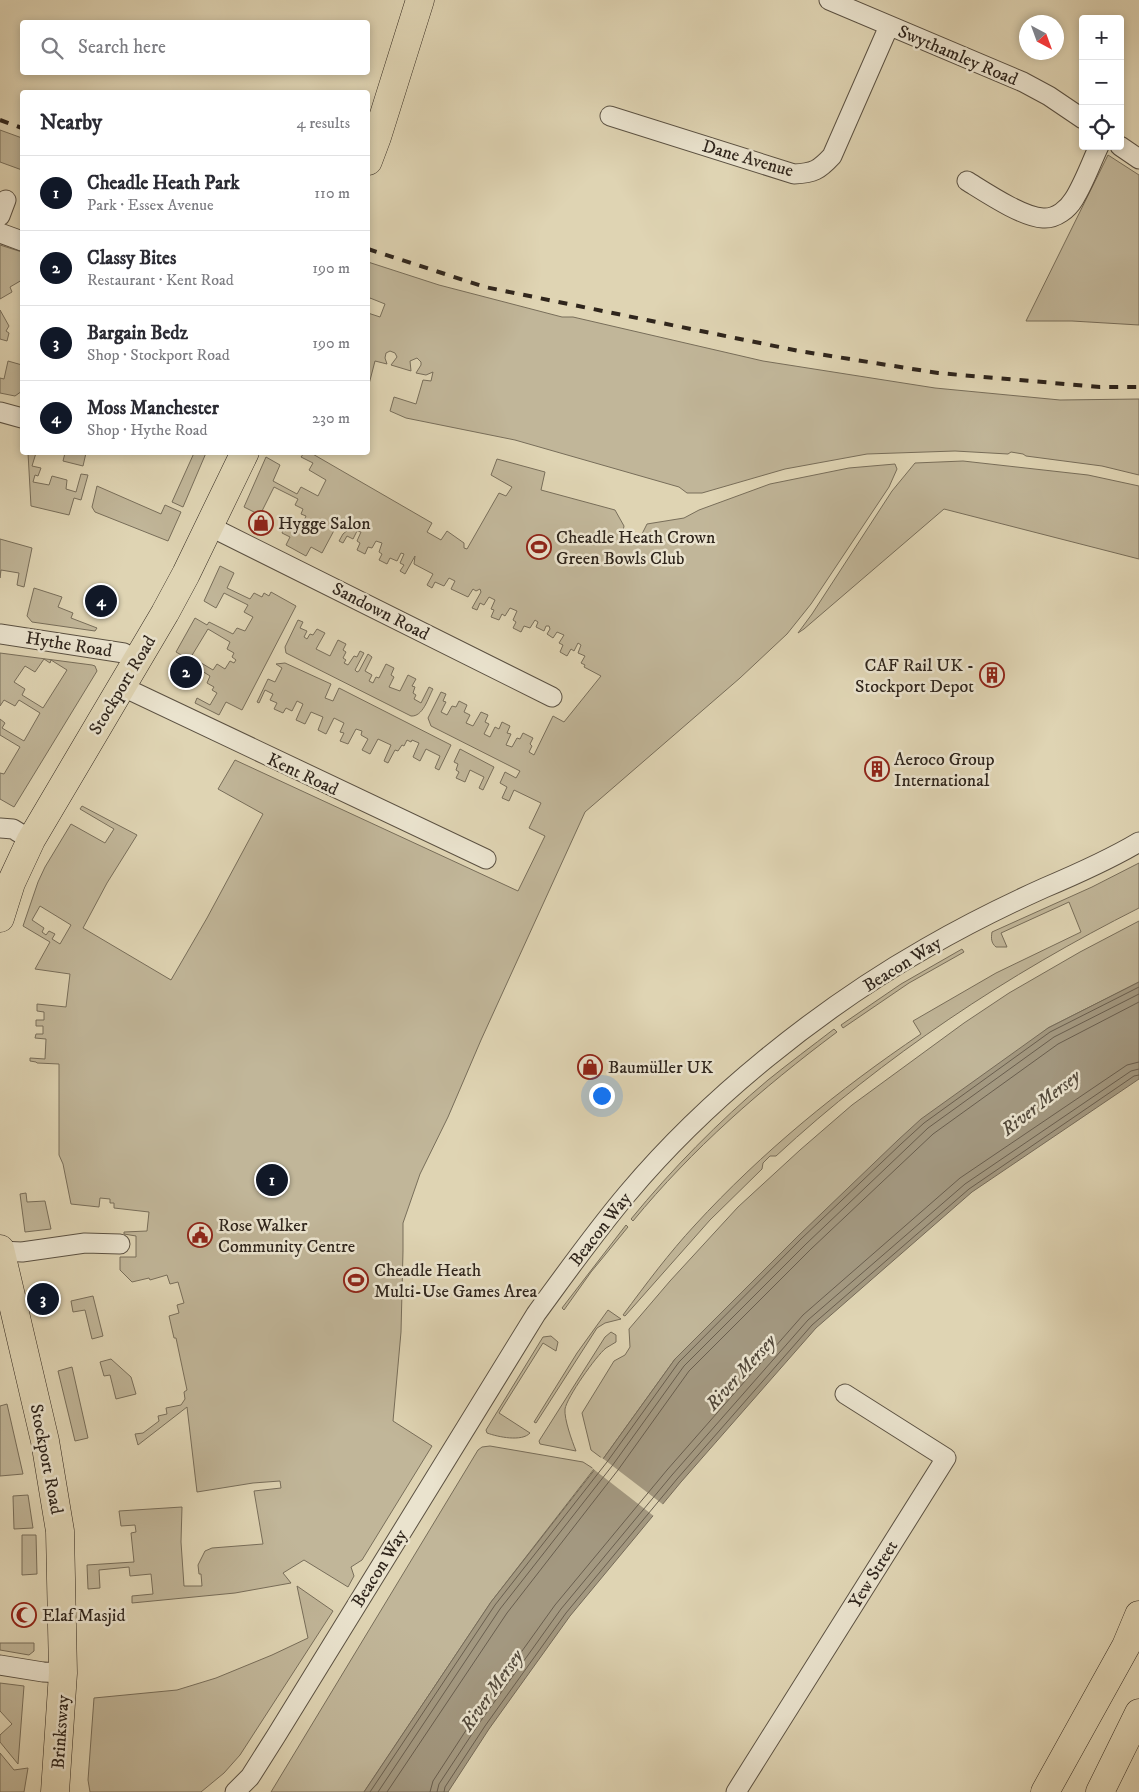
<!DOCTYPE html>
<meta charset="utf-8">
<style>
body{margin:0;font-family:"IM FELL DW Pica",serif;background:#f7f7f7;color:#2b2b33}
.controls{position:absolute;right:15px;top:15px;display:grid;overflow:hidden;border-radius:5px;box-shadow:0 2px 8px #0003}
.controls button{width:45px;height:45px;display:grid;place-items:center;padding:0;border:0;border-bottom:1px solid #e1e1e2;background:#fff;color:#2b2b33;font:25px sans-serif}
.compass{position:absolute;left:1019px;top:15px;width:45px;height:45px;border-radius:50%;background:#fff;box-shadow:0 2px 8px #0003;rotate:139deg}
.you{position:absolute;left:601px;top:1095px;width:18px;height:18px;margin:-12px;border:4px solid #fff;border-radius:50%;background:#1a73e8;box-shadow:0 0 0 8px #1a73e833}
.badge{display:grid;place-items:center;width:32px;height:32px;border-radius:50%;background:#111827;color:#fff;font-size:16px;font-weight:700}
.pin{position:absolute;translate:-50% -50%;border:2px solid #fff;box-shadow:0 1px 5px #0006}
.list{margin:0;padding:0;list-style:none}
h2{display:flex;justify-content:space-between;align-items:center;height:65px;margin:0;padding:0 20px;font-size:21px}
h2 small{font-size:16px;font-weight:400;color:#7c7c81}
.list li{display:grid;grid-template-columns:32px 1fr auto;gap:15px;align-items:center;box-sizing:border-box;height:75px;padding:0 20px;border-top:1px solid #e1e1e2}
.list b{display:block;font-size:19px;white-space:nowrap}
.list p{margin:0;font-size:16px;white-space:nowrap;color:#7c7c81}
.list em{font-size:16px;font-style:normal;color:#7c7c81}
.icon{flex:none;width:28px;height:28px;fill:none;stroke:currentColor;stroke-width:2;stroke-linecap:round;stroke-linejoin:round}
.map{position:relative;flex:none;width:1139px;height:1792px;overflow:hidden}
.search{position:absolute;background:#fff;box-shadow:0 2px 8px #0003;left:20px;top:20px;width:350px;height:55px;display:flex;align-items:center;gap:12px;box-sizing:border-box;padding:0 18px;border-radius:5px;color:#7c7c81;font-size:19px}
.panel{position:absolute;background:#fff;box-shadow:0 2px 8px #0003;left:20px;top:90px;width:350px;height:365px;border-radius:5px}
.map>svg:first-child{display:block}
</style>
<div class="map">
<svg width="1139" height="1792" viewBox="0 0 1139 1792">
<rect width="100%" height="100%" fill="#dfd4b3"/>
<filter id="stains"><feTurbulence type="fractalNoise" baseFrequency=".004" numOctaves="4"/><feColorMatrix values="0 0 0 0 .2 0 0 0 0 .09 0 0 0 0 .02 0 0 0 .5 -.17"/></filter>
<radialGradient id="worn" r=".72"><stop offset=".6" stop-color="#630" stop-opacity="0"/><stop offset="1" stop-color="#630" stop-opacity=".3"/></radialGradient>
<!-- green -->
<path fill="#c1b699" stroke="#786e5a" fill-rule="evenodd" d="M0,130L22,138V170L0,162Z
M1108,155L1139,175V325L1072,321H1026Z
M0,245L22,252V280L10,287L12,292L0,299Z
M368,262L439,285L562,317H573L763,361L935,388L1060,400L1139,399V475L1102,466L1026,456L1023,454L1011,452L1008,454L955,451L867,454L785,469L702,493H687L679,487L515,440L406,418L390,411L394,397L416,404L423,380L431,381L433,372L426,375L416,373L421,365V362L417,358L410,361L411,371L391,365L397,357L395,353L390,351L386,353L385,358L387,364L375,361L368,388V313L380,317L385,304L370,298L368,303Z
M0,310L9,326L6,331L9,333L7,341L0,339Z
M8,361L22,365V391L15,396L0,393V378L4,379Z
M28,453H36L32,466L41,468L38,476L35,475L33,482L49,485L52,476L67,480L66,489L76,492L81,474L88,475L81,500L74,498L69,515L31,506Z
M65,453H86L83,466L63,461Z
M194,453H206L183,507L172,502Z
M304,453H311L432,523L427,532L441,540L447,531L464,543V548L467,549L499,493L506,496L512,487L491,475L497,459L545,472L541,490L615,510L624,526L622,536L638,542L647,524L684,518L699,510L770,484L849,468L895,464L897,469L889,487L811,604L787,634L740,678L585,812L481,1040L448,1117L420,1174L403,1223V1251L401,1332L393,1421L432,1446L362,1560L351,1567L354,1576L348,1587L304,1560L283,1573L291,1583L235,1593L132,1603V1596L153,1594L151,1574L130,1576L129,1567L99,1570L100,1588L88,1589L87,1565L134,1562L131,1533L136,1532L135,1525L121,1526L119,1511L182,1507L181,1542L184,1586H202L201,1574H199L198,1565L205,1551L212,1548L263,1544L254,1491L281,1488L280,1481L253,1483L197,1492L187,1407L138,1445L135,1434L143,1433L159,1421L158,1416L167,1414L166,1408L181,1405L185,1399L184,1392L187,1390L176,1338H174L169,1316L179,1313L177,1305L184,1303L178,1282L170,1284L167,1275L150,1280L149,1278L132,1282L120,1270V1257H136V1236L124,1234V1232L147,1231L149,1212L114,1208V1203H110V1199L100,1198L99,1207L71,1204L63,1164L59,1155V1064L37,1063L36,1062L30,1061V1058L45,1059L46,1039L35,1038L36,1034H43V1026H36V1020H44V1012L37,1011V1004L66,1007L70,974L35,969L50,942L23,926L38,882L45,867L71,824L105,843L114,829L80,809L82,806L137,835L107,883L83,928L171,980L207,918L263,814L218,789L235,760L518,891L545,836L529,828L541,803L514,790L509,801L502,798L507,787L500,783L505,772L516,778L520,771L431,726L428,718L441,692L446,694L443,701L446,702L441,712L447,715L452,706L456,707L459,701L467,705L464,712L470,715L466,723L473,726L481,712L488,715L485,722L489,724L484,734L490,737L495,727L499,729L502,722L510,726L507,733L511,734L506,745L512,747L517,738L520,739L523,733L533,738L530,744L532,746L529,752L534,755L553,716L564,722L601,676L584,667L585,665L581,663L585,656L578,653L581,645L578,643L574,651L571,649L567,656L560,652L563,645L559,643L564,635L557,632L553,638L547,634L550,629L549,626H546L544,631L536,627L538,622L535,620L530,628L524,626L521,632L513,628L516,622L513,620L517,611L510,608L505,616L502,614L499,620L491,617L494,610L491,609L495,600L489,597L484,605L480,603L477,610L472,608L481,592L480,589L476,591L473,589L468,597L451,589L455,581L449,578L444,586L435,582L432,588L427,585L433,574L414,564L415,556L405,574L400,571L404,565L400,563L404,554L401,553L397,561L390,558L387,564L379,560L382,554L379,552L382,543L376,541L372,548L368,547L365,554L357,550L360,543L357,541L361,532L357,531L353,539L347,536L343,543L339,541L343,534L349,529L339,521L322,553L311,547L306,556L286,545L290,537L282,533L287,521L296,525L298,521L303,523L306,516L301,514L303,509L295,505L298,499L274,487L260,515L244,507L266,457L280,465L273,481L297,494L301,487L318,496L326,480L309,470L313,463L301,457ZM40,906L71,925L60,944L52,939L55,934L49,931L46,935L42,932L44,928L32,920Z
M963,461L1088,475L1139,486V559L944,509L804,629L798,633L812,614L892,491L915,463Z
M97,486L161,514L165,505L181,512L168,541L95,512L92,507Z
M0,539L32,548L24,587L17,585L19,573L1,570L0,578Z
M220,566L234,573L227,588L250,599L254,593L262,597L264,593L269,596L271,592L296,606L242,710L226,702L219,715L195,703L197,698L210,705L217,693L212,690L214,687L207,683L210,676L189,663L190,660L176,652L195,618L207,625L209,622L233,634L237,628L245,631L253,617L244,612L248,605L224,593L216,608L204,601ZM208,629L230,642L227,649L234,653L232,657L236,660L234,663L230,661L225,669L217,664L213,670L191,657Z
M34,588L62,597L58,607L73,613L71,618L97,628L95,631L32,622L27,616Z
M298,620L303,622L300,628L307,631L304,637L307,639L310,634L313,635L317,629L325,633L316,649L330,656L338,640L346,644L343,650L346,652L343,658L346,660L344,663L348,665L354,656L357,657L360,651L364,653L355,670L357,672L359,671L368,654L372,657L365,671L372,675L369,681L373,683L376,677L379,678L386,664L394,668L391,675L394,677L389,687L400,691L408,675L416,679L412,686L415,687L413,693L416,695L414,699L421,703L429,687L433,689C428,698 423,717 411,716L286,653L285,647Z
M0,653L92,665L95,666L97,671L14,807L0,799V773L4,774L20,747L0,735V719L5,723L2,728L24,741L40,713L19,700L15,706L4,700L0,706ZM44,659L50,663L51,660L67,670L43,708L22,695L25,689L14,682L25,666L35,672Z
M285,663L331,684L325,698L333,701L339,688L451,745L439,770L435,768L440,756L426,749L420,761L413,757L419,743L412,740L411,742L407,740L404,746L402,745L398,751L395,750L388,763L384,761L391,745L378,739L370,754L362,750L368,739L361,735L362,731L356,729L348,744L340,741L344,733L340,732L344,723L334,718L326,734L318,730L323,717L311,712L305,724L296,720L303,704L297,701L292,711L286,708L283,713L274,709L277,703L270,700L273,694L265,690L259,703L257,702L268,679L275,682L282,668L276,664Z
M460,749L494,767L483,790L479,788L484,777L470,770L465,782L456,778L459,772L456,770L458,764L454,762Z
M1139,863V908C1008,974 884,1056 776,1156H770L763,1163L762,1169L710,1220L625,1316L623,1315C646,1284 669,1253 695,1225C762,1152 838,1090 921,1034L913,1021L996,973L1081,932L1069,902L1001,933L1007,947H996C991,943 991,938 992,932L1092,887Z
M1139,921V982L1048,1028L675,1359L603,1459L591,1450L582,1413L614,1361L625,1355L630,1347L629,1329L670,1281L738,1207L800,1150L852,1105L964,1023L1009,993L1080,952Z
M962,949L964,952L909,983L843,1028L841,1025L901,984Z
M834,1029L837,1032C762,1088 692,1149 633,1221L631,1219C672,1169 718,1122 768,1080C789,1063 812,1046 834,1029Z
M26,1193L27,1202L45,1201L51,1229L25,1232L20,1194Z
M626,1225L628,1227L591,1272L564,1310L562,1308Z
M93,1296L103,1336L92,1339L85,1310L73,1312L71,1301Z
M608,1310L621,1319L605,1323L597,1328L536,1423L534,1422L577,1353Z
M611,1332L616,1335V1342C613,1344 609,1346 606,1348C596,1356 567,1397 565,1409C564,1419 572,1441 576,1451L540,1444L539,1441L605,1337Z
M551,1336L558,1342L556,1351L543,1343L499,1413L530,1433C522,1442 498,1437 487,1433L486,1430L543,1337Z
M111,1359L131,1377L136,1394L116,1399L110,1375L104,1376L100,1362Z
M72,1367L88,1438L75,1441L58,1371Z
M7,1404L23,1474L0,1476V1406Z
M490,1446L583,1462L594,1469L491,1602L364,1792H271L478,1450L482,1447Z
M28,1495L33,1528L14,1529L13,1496Z
M22,1535H36L37,1574L22,1575Z
M297,1586L333,1611L240,1755L224,1773L201,1792H90L88,1780L94,1698L177,1690L216,1678L272,1655L308,1638Z
M0,1643H34V1651L29,1655L0,1650Z
M0,1683L24,1686L18,1764L0,1742V1735L12,1724L0,1711Z
M0,1753L14,1770L28,1768L24,1792H0Z"/>
<!-- water -->
<path fill="#a39880" stroke="#756a58" d="M1139,982V1079L972,1192L816,1328L681,1482L570,1616L489,1729L448,1792H364L491,1602L603,1459L675,1359L798,1236L898,1140L921,1119L1048,1028Z"/>
<!-- pier -->
<path fill="#dfd4b3" d="M601,1457L665,1506L655,1517L592,1468Z"/>
<g fill="none" stroke-linecap="round" stroke-linejoin="round">
<!-- shore -->
<path stroke="#695e4e" stroke-width="1" d="M370,1792L495,1605L607,1462L679,1362L801,1239L901,1144L924,1123L1050,1032L1139,987
M378,1792L500,1609L612,1466L684,1366L806,1244L928,1128L1054,1037L1139,994
M387,1792L507,1613L618,1470L689,1371L811,1249L933,1134L1058,1044L1139,1002
M430,1792L433,1781L474,1718L555,1605L667,1470L803,1315L960,1178L1127,1065L1139,1062
M437,1792L439,1784L480,1722L561,1609L672,1475L808,1320L965,1184L1131,1071L1139,1069
M444,1792L445,1787L485,1726L566,1613L677,1479L812,1325L969,1189L1134,1076L1139,1075"/>
<defs>
<path id="street" d="M829,0L1023,82L1049,96L1083,119
M610,116L794,174C814,173 819,170 832,156L889,26
M1120,146L1139,159
M967,181C985,192 1022,217 1043,218C1056,219 1068,209 1074,199C1084,183 1091,163 1099,146
M0,216L6,200
M0,233L22,241
M0,412L22,418
M209,526L552,697
M0,634L124,653L137,660
M121,686L486,859
M0,828L13,829L31,840
M0,1251L22,1252L85,1243L120,1244
M0,1665L43,1672L63,1673
M235,1792L250,1777L276,1736L536,1314C566,1273 595,1232 628,1193C707,1099 819,1009 926,948C964,926 1004,906 1044,888C1077,874 1109,860 1139,842
M736,1792L946,1458L845,1394"/>
<path id="primary" d="M368,161L377,137L420,0
M0,918L11,883L31,840L165,613L186,574L245,452
M0,1249L45,1441L60,1531L63,1673L55,1792"/>
<path id="highway" d="M1045,1792L1126,1646L1139,1615
M1100,1792L1139,1713"/>
</defs>
<!-- street casing -->
<use href="#street" stroke="#5b5142" stroke-width="21"/>
<!-- primary casing -->
<use href="#primary" stroke="#2f251c" stroke-width="29"/>
<!-- highway casing -->
<use href="#highway" stroke="#2f251c" stroke-width="29"/>
<!-- street -->
<use href="#street" stroke="#eae3ce" stroke-width="19"/>
<!-- primary -->
<use href="#primary" stroke="#dfd4b3" stroke-width="28"/>
<!-- highway -->
<use href="#highway" stroke="#dfd4b3" stroke-width="28"/>
<!-- rail -->
<path stroke="#2f251c" stroke-width="4" stroke-dasharray="9 9" stroke-linecap="butt" d="M0,120L22,128
M368,249L485,287L799,351L938,373L1100,387H1139"/>
</g>
<!-- icons -->
<defs>
<symbol id="shop-ring" viewBox="-11 -11 22 22"><circle r="9.5" fill="#eae3ce" stroke="#8f2418" stroke-width="1.5"/><path d="M-5-2.5h2.3a2.7 3.5 0 0 1 5.4 0H5L5.5 6h-11ZM-1.5-2.5h3a1.5 2.3 0 0 0-3 0Z" fill="#8f2418"/></symbol>
<symbol id="stadium-ring" viewBox="-11 -11 22 22"><circle r="9.5" fill="#eae3ce" stroke="#8f2418" stroke-width="1.5"/><path d="M0-5a6.5 5 0 1 0 0 10a6.5 5 0 1 0 0-10ZM-3.5-1.8h7v3.6h-7Z" fill="#8f2418"/></symbol>
<symbol id="building-ring" viewBox="-11 -11 22 22"><circle r="9.5" fill="#eae3ce" stroke="#8f2418" stroke-width="1.5"/><path d="M-4-6H4V6H1V3H-1V6H-4ZM-2.5-4.3h1.7v1.8h-1.7ZM.8-4.3h1.7v1.8H.8ZM-2.5-1h1.7V.8h-1.7ZM.8-1h1.7V.8H.8Z" fill="#8f2418"/></symbol>
<symbol id="civic-ring" viewBox="-11 -11 22 22"><circle r="9.5" fill="#eae3ce" stroke="#8f2418" stroke-width="1.5"/><path d="M-.6-6.5H3V-4.5H.6V-3L4-1V1h2V6H-6V1h2V-1L-.6-3ZM-1.2 2.5V6h2.4V2.5Z" fill="#8f2418"/></symbol>
<symbol id="mosque-ring" viewBox="-11 -11 22 22"><circle r="9.5" fill="#eae3ce" stroke="#8f2418" stroke-width="1.5"/><path d="M3.5-4.9A6 6 0 1 0 3.5 4.9A5 5 0 1 1 3.5-4.9Z" fill="#8f2418"/></symbol>
</defs>
<g fill-rule="evenodd">
<use href="#shop-ring" x="247" y="509" width="28" height="28"/>
<use href="#stadium-ring" x="525" y="533" width="28" height="28"/>
<use href="#building-ring" x="978" y="661" width="28" height="28"/>
<use href="#building-ring" x="863" y="755" width="28" height="28"/>
<use href="#shop-ring" x="576" y="1053" width="28" height="28"/>
<use href="#civic-ring" x="186" y="1221" width="28" height="28"/>
<use href="#stadium-ring" x="342" y="1266" width="28" height="28"/>
<use href="#mosque-ring" x="10" y="1601" width="28" height="28"/>
</g>
<g text-anchor="middle" stroke-width="5" stroke-linejoin="round" paint-order="stroke">
<!-- street labels -->
<g font-size="18" fill="#2f251c" stroke="#eae3ce">
<text transform="translate(958 55) rotate(23)" y="6">Swythamley Road</text>
<text transform="translate(748 158) rotate(16)" y="6">Dane Avenue</text>
<text transform="translate(381 611) rotate(27)" y="6">Sandown Road</text>
<text transform="translate(69 644) rotate(9)" y="6">Hythe Road</text>
<text transform="translate(122 685) rotate(-59)" y="6">Stockport Road</text>
<text transform="translate(303 774) rotate(25)" y="6">Kent Road</text>
<text transform="translate(902 964) rotate(-32)" y="6">Beacon Way</text>
<text transform="translate(600 1229) rotate(-52)" y="6">Beacon Way</text>
<text transform="translate(47 1459) rotate(79)" y="6">Stockport Road</text>
<text transform="translate(379 1568) rotate(-58)" y="6">Beacon Way</text>
<text transform="translate(873 1574) rotate(-58)" y="6">Yew Street</text>
<text transform="translate(60 1732) rotate(-86)" y="6">Brinksway</text>
</g>
<!-- poi labels -->
<g font-size="18" fill="#2f251c" stroke="#eae3ce" text-anchor="start">
<text x="278" y="529">Hygge Salon</text>
<text x="556" y="543">Cheadle Heath Crown<tspan x="556" dy="21">Green Bowls Club</tspan></text>
<text x="974" y="671" text-anchor="end">CAF Rail UK -<tspan x="974" dy="21">Stockport Depot</tspan></text>
<text x="894" y="765">Aeroco Group<tspan x="894" dy="21">International</tspan></text>
<text x="608" y="1073">Baumüller UK</text>
<text x="218" y="1231">Rose Walker<tspan x="218" dy="21">Community Centre</tspan></text>
<text x="374" y="1276">Cheadle Heath<tspan x="374" dy="21">Multi-Use Games Area</tspan></text>
<text x="42" y="1621">Elaf Masjid</text>
</g>
<!-- water labels -->
<g font-size="19" font-style="italic" fill="#52483a" stroke="#eae3ce">
<text transform="translate(1040 1102) rotate(-38)" y="7">River Mersey</text>
<text transform="translate(740 1372) rotate(-48)" y="7">River Mersey</text>
<text transform="translate(491 1690) rotate(-55)" y="7">River Mersey</text>
</g>
</g>
<rect width="100%" height="100%" filter="url(#stains)"/>
<rect width="100%" height="100%" fill="url(#worn)"/>
</svg>
<div class="controls">
<button>+</button>
<button>−</button>
<button><svg class="icon" aria-label="locate" viewBox="0 0 24 24"><circle cx="12" cy="12" r="6"/><path d="M12 2v4M12 18v4M2 12h4M18 12h4"/></svg></button>
</div>
<svg class="compass" viewBox="-18 -18 36 36"><path d="M0-13l5 13h-10z" fill="#e53935"/><path d="M0 13l5-13h-10z" fill="#7c7c81"/></svg>
<div class="you"></div>
<div class="pin badge" style="left:272px;top:1180px">1</div>
<div class="pin badge" style="left:186px;top:672px">2</div>
<div class="pin badge" style="left:43px;top:1299px">3</div>
<div class="pin badge" style="left:101px;top:601px">4</div>
<div class="search"><svg class="icon" aria-label="search" viewBox="0 0 24 24"><circle cx="10" cy="10" r="6"/><path d="M15 15l6 6"/></svg>Search here</div>
<section class="panel">
<h2>Nearby<small>4 results</small></h2>
<ul class="list">
<li><span class="badge">1</span><div><b>Cheadle Heath Park</b><p>Park · Essex Avenue</p></div><em>110 m</em></li>
<li><span class="badge">2</span><div><b>Classy Bites</b><p>Restaurant · Kent Road</p></div><em>190 m</em></li>
<li><span class="badge">3</span><div><b>Bargain Bedz</b><p>Shop · Stockport Road</p></div><em>190 m</em></li>
<li><span class="badge">4</span><div><b>Moss Manchester</b><p>Shop · Hythe Road</p></div><em>230 m</em></li>
</ul>
</section>
</div>
